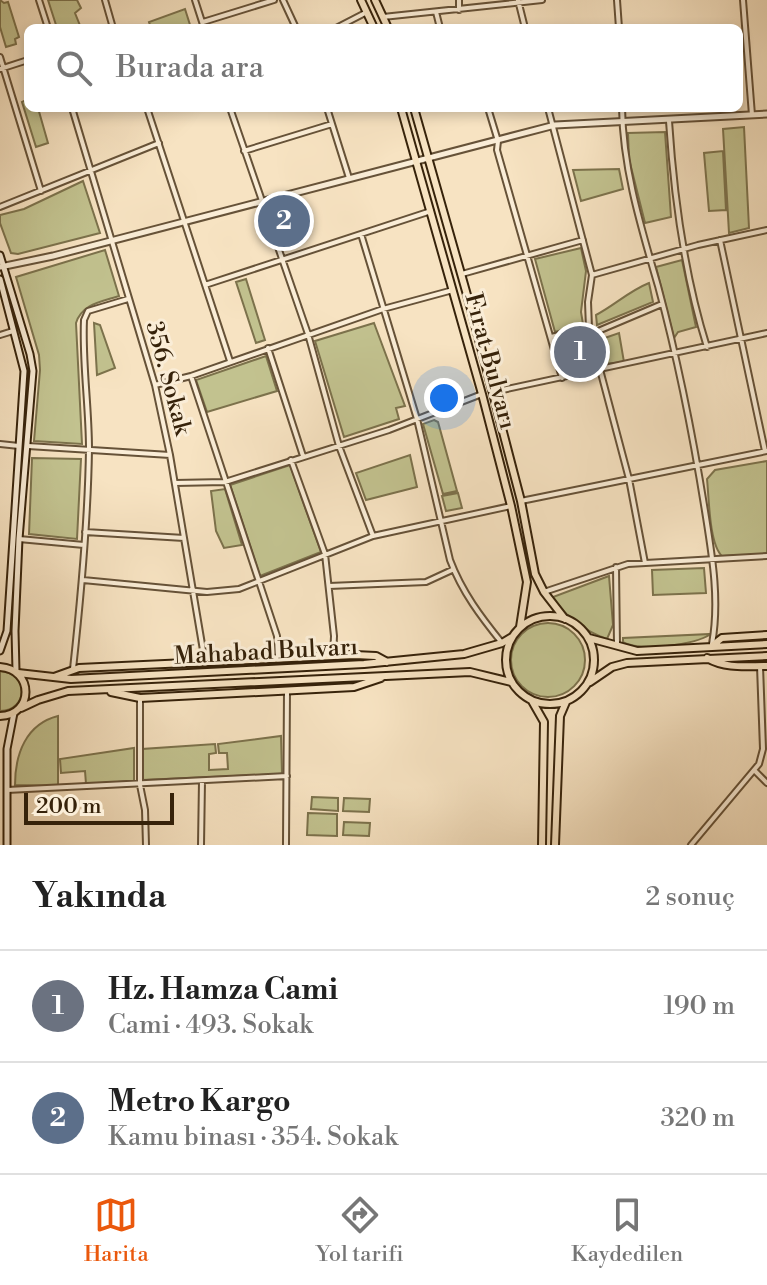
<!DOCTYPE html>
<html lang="tr">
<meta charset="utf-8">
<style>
body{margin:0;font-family:"Libre Bodoni",serif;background:#f6f6f6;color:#222}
.scale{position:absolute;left:24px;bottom:20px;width:150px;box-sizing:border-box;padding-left:8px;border:4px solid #36220a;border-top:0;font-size:22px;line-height:28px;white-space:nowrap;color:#36220a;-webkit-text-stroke:6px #faedd7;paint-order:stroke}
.you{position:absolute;left:444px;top:398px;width:28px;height:28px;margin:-20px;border:6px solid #fff;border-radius:50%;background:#1a73e8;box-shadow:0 0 0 12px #1a73e833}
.badge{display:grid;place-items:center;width:52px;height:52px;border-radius:50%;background:#ea580c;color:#fff;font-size:26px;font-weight:700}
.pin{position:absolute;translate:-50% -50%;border:4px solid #fff;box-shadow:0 2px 8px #0006}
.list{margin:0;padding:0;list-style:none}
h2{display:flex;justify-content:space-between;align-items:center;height:104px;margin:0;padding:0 32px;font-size:34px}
h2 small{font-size:26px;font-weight:400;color:#767676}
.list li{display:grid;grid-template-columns:52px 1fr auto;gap:24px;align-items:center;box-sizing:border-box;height:112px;padding:0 32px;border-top:2px solid #e0e0e0}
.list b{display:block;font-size:30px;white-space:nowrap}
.list p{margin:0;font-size:26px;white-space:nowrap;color:#767676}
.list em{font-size:26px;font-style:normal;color:#767676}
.icon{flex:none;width:44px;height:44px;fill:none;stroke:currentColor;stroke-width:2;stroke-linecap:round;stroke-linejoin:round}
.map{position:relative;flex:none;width:767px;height:845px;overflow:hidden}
.search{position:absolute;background:#fff;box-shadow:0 4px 12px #0003;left:24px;right:24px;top:24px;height:88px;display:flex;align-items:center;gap:20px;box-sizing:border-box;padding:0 28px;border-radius:12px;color:#767676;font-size:30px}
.sheet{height:328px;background:#fff}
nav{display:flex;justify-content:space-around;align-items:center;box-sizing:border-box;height:112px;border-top:2px solid #e0e0e0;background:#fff;font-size:22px;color:#767676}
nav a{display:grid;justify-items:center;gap:4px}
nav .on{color:#ea580c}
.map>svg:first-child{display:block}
</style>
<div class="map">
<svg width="767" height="845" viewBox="0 0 767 845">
<rect width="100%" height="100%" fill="#f7e3c2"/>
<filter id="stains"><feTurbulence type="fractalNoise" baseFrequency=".0025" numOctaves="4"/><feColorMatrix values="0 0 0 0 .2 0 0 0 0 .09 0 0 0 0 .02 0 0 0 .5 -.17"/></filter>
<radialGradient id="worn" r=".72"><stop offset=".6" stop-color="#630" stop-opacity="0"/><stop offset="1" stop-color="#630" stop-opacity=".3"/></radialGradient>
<!-- green -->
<path fill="#c2c28f" stroke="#7c724c" stroke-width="2" d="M0,0L4,3L8,2L19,37L15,39L16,44L6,47L0,27Z
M48,0H77L81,8L75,13L81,28H57Z
M185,9L191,28H151L149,22Z
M28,99V108H38L48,143L36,147L22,102Z
M744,127L749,228L729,233L723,129Z
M665,132L671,217L645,223L629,159L628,133Z
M723,151L726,210L709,211L704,153Z
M619,169L623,189L581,201L573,170Z
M83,181L100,233L18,254L11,253L0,223V215L24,209Z
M581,248L586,271L581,312L583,324L555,332L535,259Z
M105,250L119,296C101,302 82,304 76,323L82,444L34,441L40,370L39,355L16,277Z
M682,260L696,327L678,332L674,338L656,267Z
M246,279L265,340L256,343L236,282Z
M649,283L653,302L597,325L596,315C615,305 629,291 649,283Z
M94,323L100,325L115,368L97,375Z
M374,323L405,406L396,408L399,419L344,437L315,341Z
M619,333L624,362L604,364L599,340Z
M266,356L277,391L207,412L196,380Z
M434,420L438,422L457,491L443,494L423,424Z
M410,455L417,487L366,500L356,473Z
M32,458L81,459L77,539L29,534Z
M767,461V554L722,556C709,544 709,497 707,479L715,470Z
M290,465L321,552L260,576L230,485Z
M225,489L242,545L224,548L216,531L211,491Z
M458,493L462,508L446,511L442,496Z
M704,568L706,593L653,595L652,570Z
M609,576L613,625L607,639C587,632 563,616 553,597Z
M511 660a37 37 0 1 1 74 0a37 37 0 1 1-74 0Z
M711,634C694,645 641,652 623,642V638Z
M0,671C29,673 29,710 0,711Z
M58,716V786L15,785C15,754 26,724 58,716Z
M281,736L282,774L142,780V749L215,744L216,753L209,754V770L228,769L227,753H219L218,744Z
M134,748V781L86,784L85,771L61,773L60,759Z
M312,797L338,798V811L311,809Z
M344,798L370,799L369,812L343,811Z
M308,813L337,814V836L307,835Z
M344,822L370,823L369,836L343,835Z"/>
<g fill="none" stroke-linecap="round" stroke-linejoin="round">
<defs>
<path id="minor" d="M39,0L48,28
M105,0L113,28
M195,0L204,28
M283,0L296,28
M459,0V10
M518,0L525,28
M617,0L619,28
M743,0L752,115
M436,12L440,28
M383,17L542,0
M203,22L274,0
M336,28L367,12
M0,57L41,191
M0,69L28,60
M72,108L155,385L170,455L205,662
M147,108L230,361
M230,108L308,334L339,446L373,536
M327,108L349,178
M488,108L498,141L497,150L562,378
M548,108L592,275L588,302L589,328L629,479L645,563
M622,108C623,169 641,227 658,286C678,360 693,436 705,511C712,555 720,600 712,644
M669,121C674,198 684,274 707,347
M244,151L332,124
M0,207L159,143
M361,234L417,419L450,560C462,592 481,617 502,643
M720,240L765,451
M462,274L583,240
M592,275L698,245L767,230
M205,285L431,211
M591,334L662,304
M0,335L13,331
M551,337L589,328
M268,348L303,456
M191,376L277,636L278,659
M155,385L191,376L383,309L453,290
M493,392L767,333
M0,444L19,446
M28,446L170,455
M291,460L325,554L334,636L333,657
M175,483L225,482L389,430L482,394
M521,501L767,451
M85,532L184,538
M19,539L84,545
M616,567L617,645
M83,580L207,592L239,589L373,536L511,506
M329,586L426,582L452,570
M544,592L628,564L767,556
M73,669C81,596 88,522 89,449C89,406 82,361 84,320L88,311L128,299
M140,698V785L145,810L146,845
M755,771L767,783
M7,790L287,776
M201,845L202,781
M286,845L287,691
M691,845L759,764L763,749L760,666"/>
<path id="tertiary" d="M0,267L53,256L555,125L767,114"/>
<path id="secondary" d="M0,255L30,354L33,371L19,539L15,631L16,671
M0,279L24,371L7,631L0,651
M7,845V749L14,713"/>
<path id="primary" d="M361,0L374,28
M375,0L388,28
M401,108L482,394L511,506L527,582L520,627
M414,108L471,309L521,501L535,574L544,592L565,619
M506 660a44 44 0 1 1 88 0a44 44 0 1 1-88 0Z
M589,638L637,651L767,644
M713,645L722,638L767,635
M707,658C727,669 745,666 767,666
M0,667C34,669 34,715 0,716
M18,673L71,679L364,664L464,654L502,643L512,637
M54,677L79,668L355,655L376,656L387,662
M590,682L612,667L627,663L767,656
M111,692L140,698L354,687L381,678
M532,701L544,722L542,845
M21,708L38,700L68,691L470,672L511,682
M555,845L560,716L566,702"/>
</defs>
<!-- minor casing -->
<use href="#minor" stroke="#665238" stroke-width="8"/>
<!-- tertiary casing -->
<use href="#tertiary" stroke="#665238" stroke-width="9"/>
<!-- secondary casing -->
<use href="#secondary" stroke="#36220a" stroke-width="9"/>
<!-- primary casing -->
<use href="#primary" stroke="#36220a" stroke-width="10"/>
<!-- minor -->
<use href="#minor" stroke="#faedd7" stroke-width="4"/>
<!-- tertiary -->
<use href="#tertiary" stroke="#faedd7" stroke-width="5"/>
<!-- secondary -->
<use href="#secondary" stroke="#faedd7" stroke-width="5"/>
<!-- primary -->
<use href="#primary" stroke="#f7e3c2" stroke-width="6"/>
</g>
<g text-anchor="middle" stroke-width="6" stroke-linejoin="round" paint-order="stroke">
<!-- street labels -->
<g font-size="24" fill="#36220a" stroke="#faedd7">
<text transform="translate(491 361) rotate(75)" y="8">Fırat Bulvarı</text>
<text transform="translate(169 378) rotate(75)" y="8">356. Sokak</text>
<text transform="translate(266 651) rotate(-3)" y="8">Mahabad Bulvarı</text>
</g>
</g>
<rect width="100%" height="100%" filter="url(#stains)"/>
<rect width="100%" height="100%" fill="url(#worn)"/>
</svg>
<div class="scale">200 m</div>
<div class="you"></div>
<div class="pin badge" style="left:580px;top:352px;background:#6b7280">1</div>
<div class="pin badge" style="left:284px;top:221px;background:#5c6f8a">2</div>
<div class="search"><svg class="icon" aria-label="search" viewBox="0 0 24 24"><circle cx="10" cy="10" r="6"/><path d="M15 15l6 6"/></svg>Burada ara</div>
</div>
<section class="sheet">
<h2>Yakında<small>2 sonuç</small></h2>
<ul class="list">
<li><span class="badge" style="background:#6b7280">1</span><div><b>Hz. Hamza Cami</b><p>Cami · 493. Sokak</p></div><em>190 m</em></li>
<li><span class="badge" style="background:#5c6f8a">2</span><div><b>Metro Kargo</b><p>Kamu binası · 354. Sokak</p></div><em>320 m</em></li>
</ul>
</section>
<nav>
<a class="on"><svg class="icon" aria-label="map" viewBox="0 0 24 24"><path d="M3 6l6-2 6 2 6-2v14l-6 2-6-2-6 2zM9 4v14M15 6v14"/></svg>Harita</a>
<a><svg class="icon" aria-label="directions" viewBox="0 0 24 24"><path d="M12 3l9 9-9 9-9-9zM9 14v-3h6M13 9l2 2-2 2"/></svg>Yol tarifi</a>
<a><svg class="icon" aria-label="saved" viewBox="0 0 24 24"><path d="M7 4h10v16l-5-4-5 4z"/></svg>Kaydedilen</a>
</nav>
